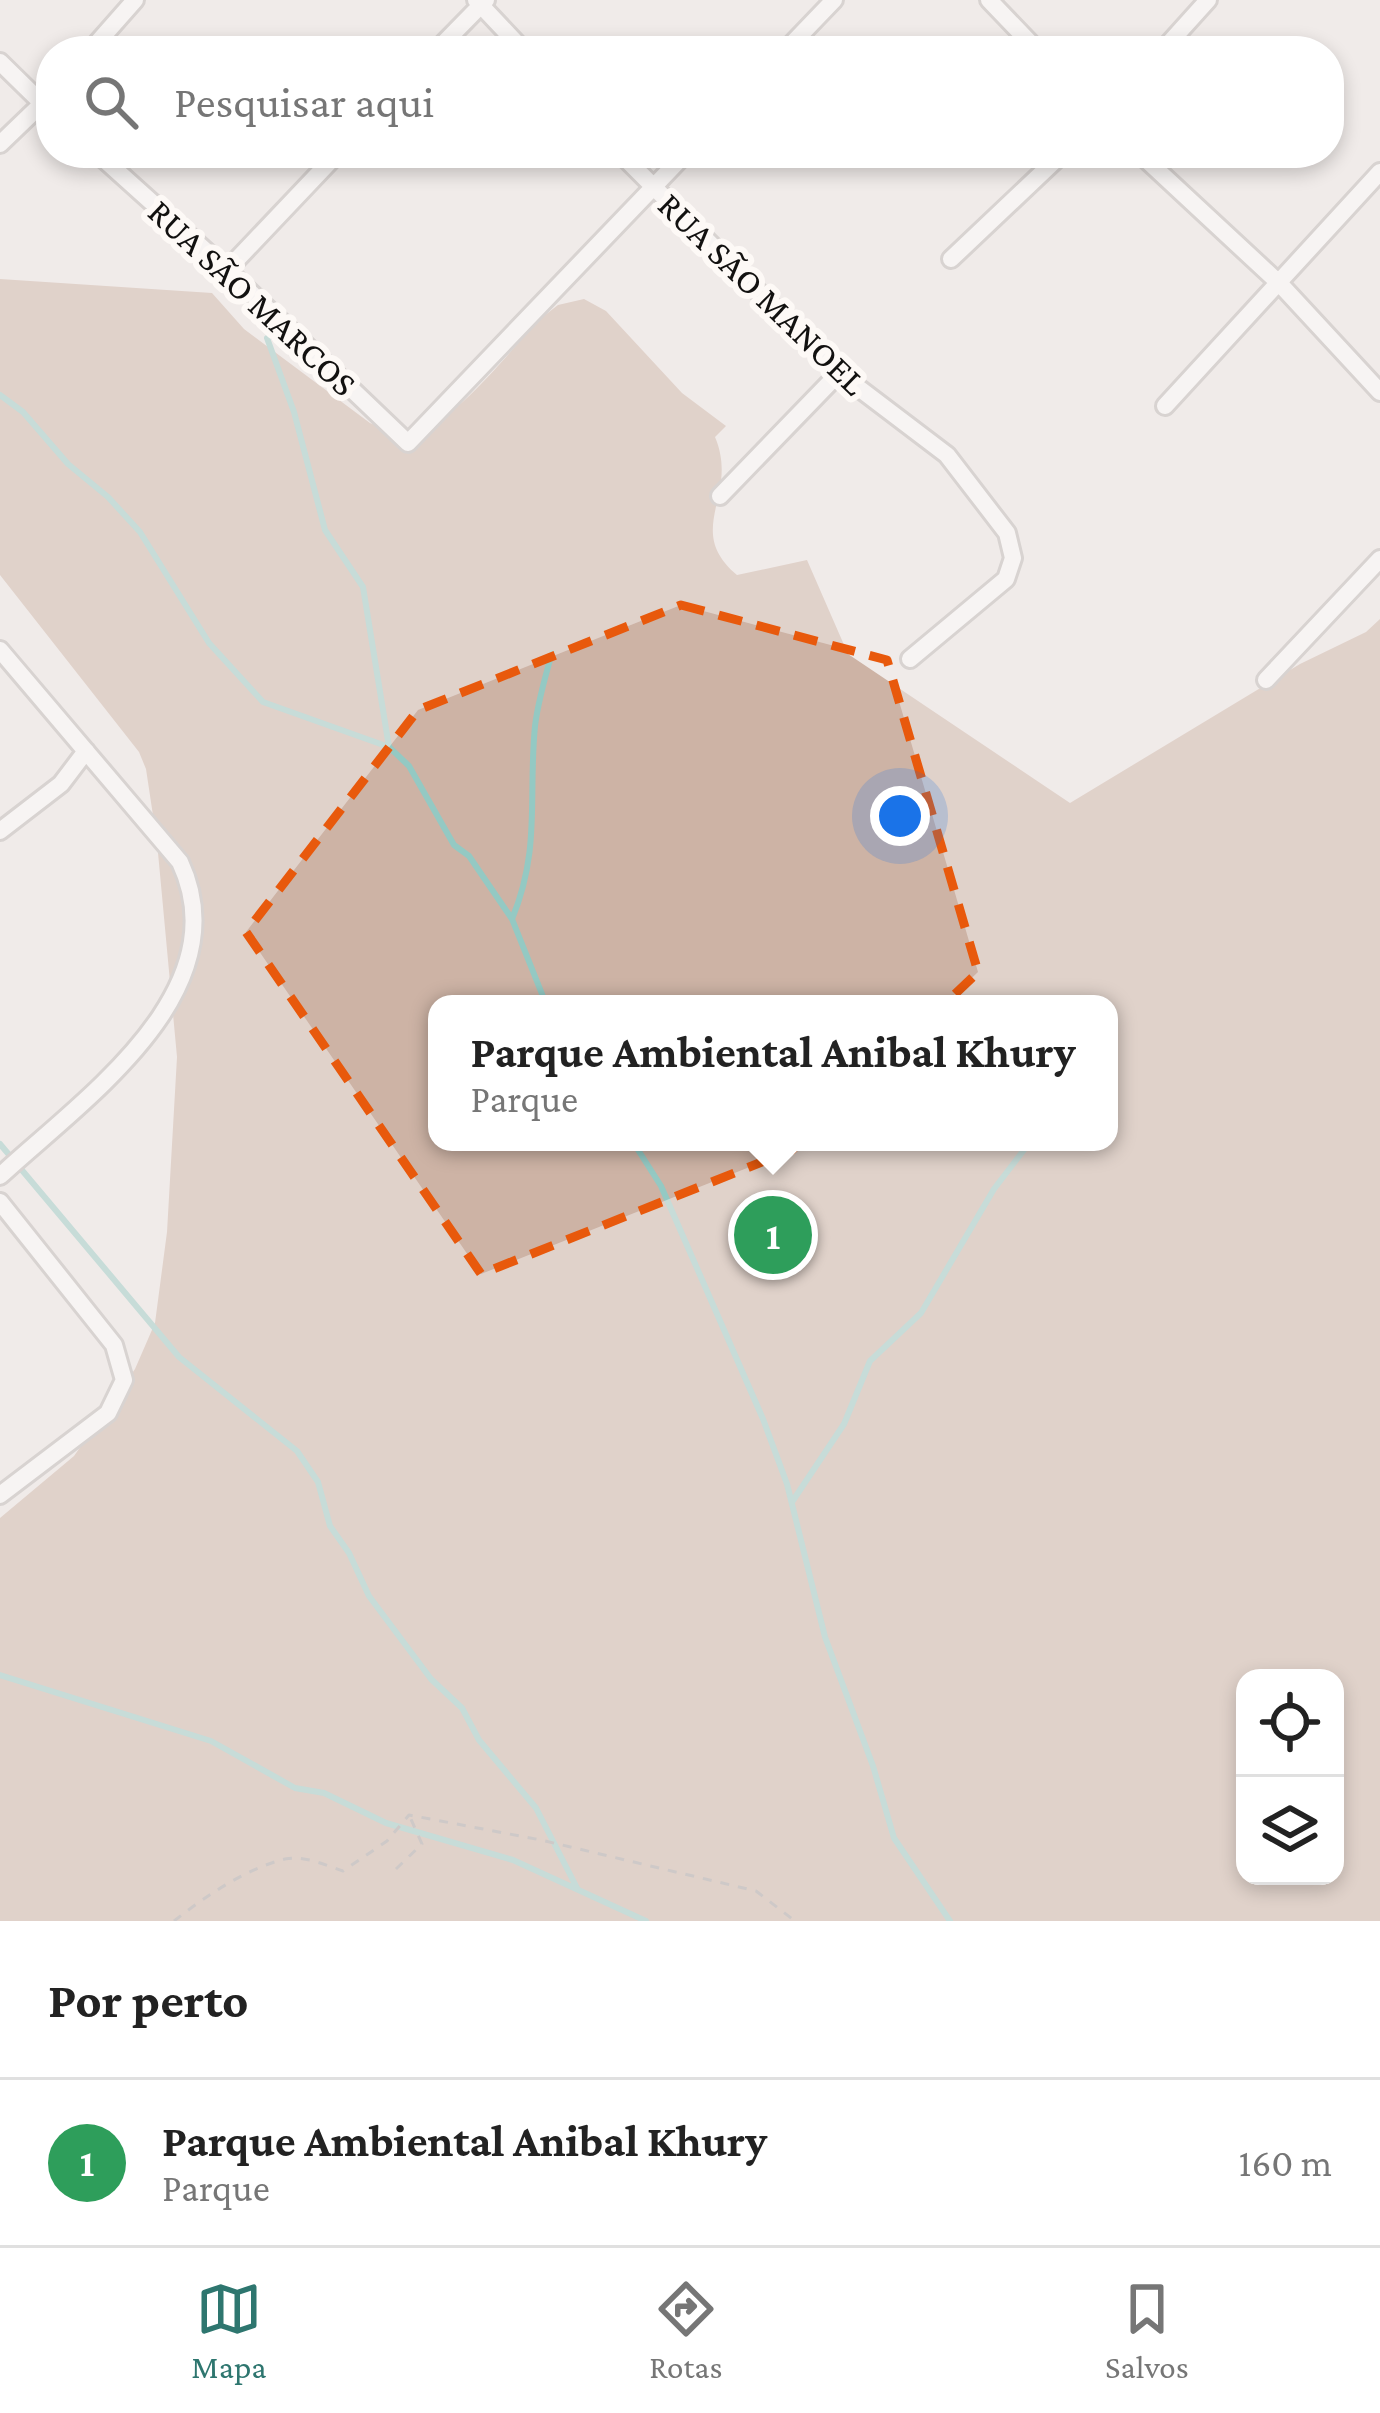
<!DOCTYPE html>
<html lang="pt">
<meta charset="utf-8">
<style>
body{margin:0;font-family:"Crimson Pro",serif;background:#f6f6f6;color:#222}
.controls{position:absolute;right:36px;bottom:36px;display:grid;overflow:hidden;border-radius:24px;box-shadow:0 6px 18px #0003}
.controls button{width:108px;height:108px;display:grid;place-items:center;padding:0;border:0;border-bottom:3px solid #e0e0e0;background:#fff;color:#222;font:60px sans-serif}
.you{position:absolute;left:900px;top:816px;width:42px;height:42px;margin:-30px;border:9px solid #fff;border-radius:50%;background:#1a73e8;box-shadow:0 0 0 18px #1a73e833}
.badge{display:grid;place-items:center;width:78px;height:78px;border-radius:50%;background:#2e766f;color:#fff;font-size:39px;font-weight:700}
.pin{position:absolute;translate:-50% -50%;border:6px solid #fff;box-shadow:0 3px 12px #0006}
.popup{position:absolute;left:428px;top:995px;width:690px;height:156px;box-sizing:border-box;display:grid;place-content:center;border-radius:24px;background:#fff;filter:drop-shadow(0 3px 9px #0005);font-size:39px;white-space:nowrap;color:#767676}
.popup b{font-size:45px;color:#222}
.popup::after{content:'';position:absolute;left:50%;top:100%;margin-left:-24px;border:24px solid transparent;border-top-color:#fff}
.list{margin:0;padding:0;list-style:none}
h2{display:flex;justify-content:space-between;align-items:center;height:156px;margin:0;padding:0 48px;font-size:51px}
h2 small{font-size:39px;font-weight:400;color:#767676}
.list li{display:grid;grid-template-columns:78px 1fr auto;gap:36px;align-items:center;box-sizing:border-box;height:168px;padding:0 48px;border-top:3px solid #e0e0e0}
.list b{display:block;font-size:45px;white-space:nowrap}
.list p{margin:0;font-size:39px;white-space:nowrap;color:#767676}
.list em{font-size:39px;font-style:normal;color:#767676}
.icon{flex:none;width:66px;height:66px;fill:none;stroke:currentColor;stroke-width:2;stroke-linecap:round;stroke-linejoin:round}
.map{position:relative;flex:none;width:1380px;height:1921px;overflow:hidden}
.search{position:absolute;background:#fff;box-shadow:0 6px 18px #0003;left:36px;right:36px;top:36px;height:132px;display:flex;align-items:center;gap:30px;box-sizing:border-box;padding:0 42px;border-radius:48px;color:#767676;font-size:45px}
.sheet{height:324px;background:#fff}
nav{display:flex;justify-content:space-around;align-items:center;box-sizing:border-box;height:168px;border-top:3px solid #e0e0e0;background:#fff;font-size:33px;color:#767676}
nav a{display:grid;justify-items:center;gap:6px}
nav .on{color:#2e766f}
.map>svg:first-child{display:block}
</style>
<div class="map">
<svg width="1380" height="1921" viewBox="0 0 1380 1921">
<rect width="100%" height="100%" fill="#f0ebe9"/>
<!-- green -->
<path fill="#cdb3a5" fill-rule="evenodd" d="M0,279L212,293L244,329L370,423C384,429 400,436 415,432C456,422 511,349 540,319L558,305L584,299L606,311L682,393L726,426L715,437C740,496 683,529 737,575L807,560L848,654L1070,803L1300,664L1366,632L1380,619V1921H0V1518L74,1456L135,1369L155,1323L167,1232L177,1057L157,842L146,769L139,752L0,575ZM437,1004H1109V1142H437ZM1245,1678H1335V1876H1245Z"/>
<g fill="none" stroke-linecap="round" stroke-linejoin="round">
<!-- stream -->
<path stroke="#94c9c3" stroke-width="6" d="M267,338L294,412L325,530L363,587L389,747
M0,395L23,412L68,464L108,497L140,532L209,643L263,702L389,747L409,766L454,845L469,856L512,919L546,1004
M512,919C541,849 528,797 535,726C538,701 545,677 552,653
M633,1142L661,1186L763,1419L787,1484L825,1637L873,1766L894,1838L950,1921
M0,1144L179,1357L297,1451L318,1482L330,1526L349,1553L369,1596L431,1679L462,1708L479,1740L536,1808L577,1888
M792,1502L844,1424L870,1361L921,1313L994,1189L1030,1142
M0,1675L211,1741L295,1788L324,1793L386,1823L513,1860L646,1921"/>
<defs>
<path id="street" d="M476,0L524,51
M989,0L1038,51
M90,51L135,0
M436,51L486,0
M785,51L834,0
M1162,51L1208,0
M0,62L51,112
M0,144L51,95
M97,153L227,270L408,443L686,153
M620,153L839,373L947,455L1007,533L1013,558L1006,579L910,659
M1139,153L1280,284L1380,392
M951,259L1063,153
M227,270L338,153
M1165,406L1380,172
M720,496L839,373
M0,650L180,862C241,992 82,1100 0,1176
M1266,680L1380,559
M0,831L61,784L86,751
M0,1202L114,1345L124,1380L108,1413L0,1495"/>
</defs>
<!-- street casing -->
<use href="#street" stroke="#bab6b3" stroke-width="22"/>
<!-- path -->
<path stroke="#a4a19f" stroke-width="3" stroke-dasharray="9 9" stroke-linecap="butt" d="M396,1869L422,1844L410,1817
M174,1921C206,1896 245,1869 285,1859C304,1855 325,1865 343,1871L387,1841L409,1815L541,1840L756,1891L795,1921"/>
<!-- street -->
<use href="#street" stroke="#fff" stroke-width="16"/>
</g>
<!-- marked area -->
<path d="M0 0H1380V1921H0ZM681,605L887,660L978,972L792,1150L481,1274L246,932L418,710Z" fill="#f0ebe9" fill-opacity=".55" fill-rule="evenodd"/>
<path fill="none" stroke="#e8590c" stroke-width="9" stroke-dasharray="24 15" stroke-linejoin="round" d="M681,605L887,660L978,972L792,1150L481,1274L246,932L418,710Z"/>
<g text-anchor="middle" stroke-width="12" stroke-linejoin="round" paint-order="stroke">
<!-- street labels -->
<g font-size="36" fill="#121110" stroke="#fdf9f6">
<text transform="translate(763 293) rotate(44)" y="13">RUA SÃO MANOEL</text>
<text transform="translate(253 297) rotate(43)" y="13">RUA SÃO MARCOS</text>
</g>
</g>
</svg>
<div class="controls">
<button><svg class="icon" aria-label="locate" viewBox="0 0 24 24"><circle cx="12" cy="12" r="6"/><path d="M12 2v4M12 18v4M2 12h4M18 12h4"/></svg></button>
<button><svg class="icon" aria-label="layers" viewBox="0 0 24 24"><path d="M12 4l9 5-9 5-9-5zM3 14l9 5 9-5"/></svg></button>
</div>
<div class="you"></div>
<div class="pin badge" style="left:773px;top:1235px;background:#2e9e5b">1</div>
<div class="popup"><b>Parque Ambiental Anibal Khury</b>Parque</div>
<div class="search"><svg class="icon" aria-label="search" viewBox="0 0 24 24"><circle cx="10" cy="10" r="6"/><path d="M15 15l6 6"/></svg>Pesquisar aqui</div>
</div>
<section class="sheet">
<h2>Por perto<small></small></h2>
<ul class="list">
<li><span class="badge" style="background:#2e9e5b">1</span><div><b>Parque Ambiental Anibal Khury</b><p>Parque</p></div><em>160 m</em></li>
</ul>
</section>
<nav>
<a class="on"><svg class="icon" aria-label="map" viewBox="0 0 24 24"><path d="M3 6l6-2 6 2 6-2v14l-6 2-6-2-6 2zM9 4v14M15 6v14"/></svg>Mapa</a>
<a><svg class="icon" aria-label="directions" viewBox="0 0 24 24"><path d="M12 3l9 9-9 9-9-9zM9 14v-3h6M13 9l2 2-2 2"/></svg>Rotas</a>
<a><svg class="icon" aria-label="saved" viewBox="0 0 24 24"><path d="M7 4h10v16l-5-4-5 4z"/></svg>Salvos</a>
</nav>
